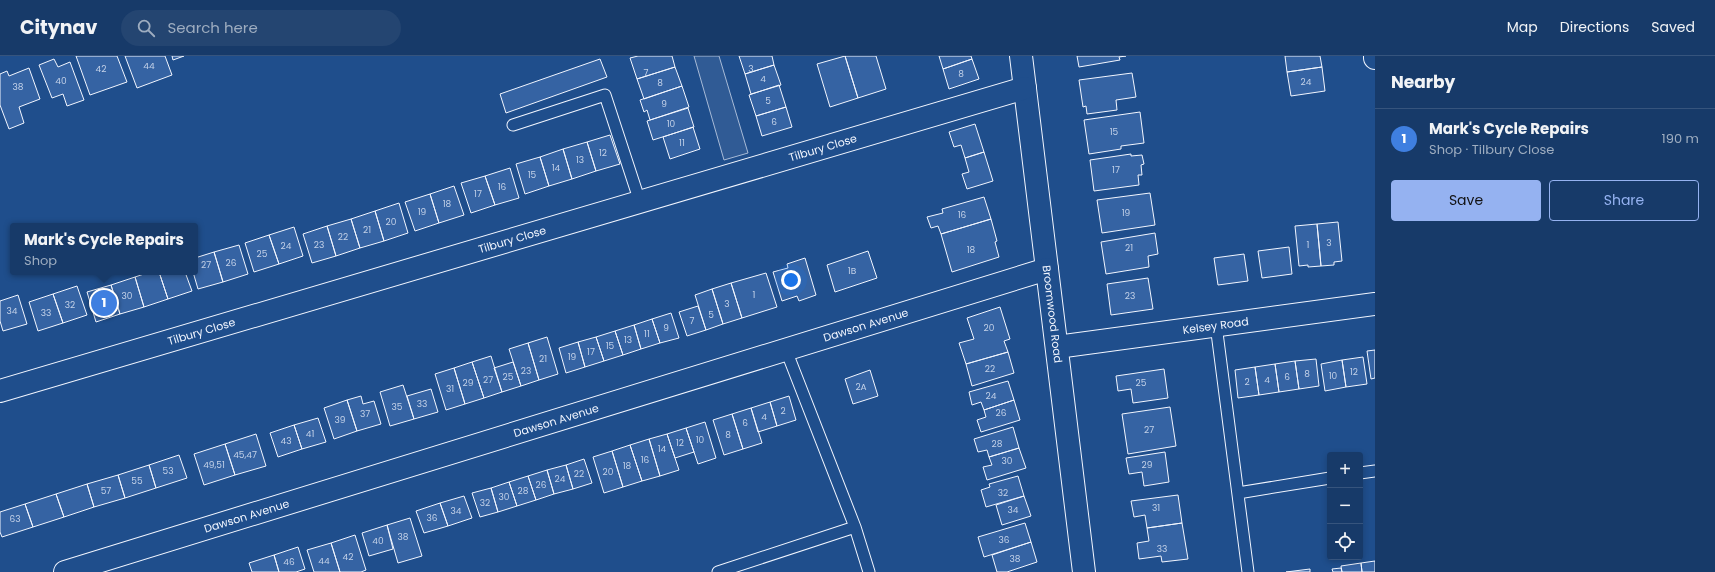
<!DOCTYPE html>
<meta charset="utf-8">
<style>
body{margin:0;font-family:Poppins,sans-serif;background:#244571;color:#f1f3f6}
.controls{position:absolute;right:12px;bottom:12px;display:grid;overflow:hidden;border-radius:4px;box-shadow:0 2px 6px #0003}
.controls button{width:36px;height:36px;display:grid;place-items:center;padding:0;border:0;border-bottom:1px solid #36547d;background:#173a69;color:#f1f3f6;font:20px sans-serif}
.you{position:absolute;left:791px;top:224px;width:14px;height:14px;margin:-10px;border:3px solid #fff;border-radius:50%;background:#1a73e8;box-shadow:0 0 0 6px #1a73e833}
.badge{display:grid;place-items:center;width:26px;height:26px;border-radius:50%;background:#95b2f1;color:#fff;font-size:13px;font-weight:700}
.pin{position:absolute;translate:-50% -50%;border:2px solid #fff;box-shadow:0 1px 4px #0006}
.popup{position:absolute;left:10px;top:167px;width:188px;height:52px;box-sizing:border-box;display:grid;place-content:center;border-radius:4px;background:#173a69;filter:drop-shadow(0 1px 3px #0005);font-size:13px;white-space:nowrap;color:#9eadc0}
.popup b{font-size:15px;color:#f1f3f6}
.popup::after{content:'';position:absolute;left:50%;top:100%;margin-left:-8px;border:8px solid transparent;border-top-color:#173a69}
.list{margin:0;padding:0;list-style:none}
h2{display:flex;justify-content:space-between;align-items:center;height:52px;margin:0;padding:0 16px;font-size:17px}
h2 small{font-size:13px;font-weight:400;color:#9eadc0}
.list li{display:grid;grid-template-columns:26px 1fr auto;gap:12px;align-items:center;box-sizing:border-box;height:60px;padding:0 16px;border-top:1px solid #36547d}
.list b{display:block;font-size:15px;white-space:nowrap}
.list p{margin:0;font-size:13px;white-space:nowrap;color:#9eadc0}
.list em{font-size:13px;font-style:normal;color:#9eadc0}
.actions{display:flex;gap:8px;padding:12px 16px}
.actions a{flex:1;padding:9px 0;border:1px solid #95b2f1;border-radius:4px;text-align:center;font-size:14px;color:#95b2f1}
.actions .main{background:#95b2f1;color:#111}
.icon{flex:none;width:22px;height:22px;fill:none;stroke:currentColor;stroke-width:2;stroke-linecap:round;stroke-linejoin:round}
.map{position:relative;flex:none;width:1375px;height:516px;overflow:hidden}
header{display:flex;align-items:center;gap:24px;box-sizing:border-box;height:56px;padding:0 20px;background:#173a69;border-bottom:1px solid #36547d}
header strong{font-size:19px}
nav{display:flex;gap:22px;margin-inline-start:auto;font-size:14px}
.search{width:280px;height:36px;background:#244571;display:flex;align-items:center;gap:10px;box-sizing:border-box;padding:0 14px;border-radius:22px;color:#9eadc0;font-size:15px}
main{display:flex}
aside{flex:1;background:#173a69}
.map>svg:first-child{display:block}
</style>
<header>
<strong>Citynav</strong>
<div class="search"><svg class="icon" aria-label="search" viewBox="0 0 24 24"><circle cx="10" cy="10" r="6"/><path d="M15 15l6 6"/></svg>Search here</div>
<nav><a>Map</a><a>Directions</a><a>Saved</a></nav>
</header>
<main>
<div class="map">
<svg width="1375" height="516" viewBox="0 0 1375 516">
<rect width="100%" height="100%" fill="#1f4e8c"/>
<!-- green -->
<path fill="#305b95" stroke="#a8bbd7" d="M694,0H719L748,97L724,104Z"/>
<!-- building -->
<path fill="#3563a3" stroke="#f2f6ff" d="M76,0H117L127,26L90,39Z
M125,0H165L172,19L137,32Z
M172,0H184L173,4Z
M638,0H672L675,11L637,23L630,2Z
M739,0H772L774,9L745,18Z
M845,0H876L886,33L858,42Z
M845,0L858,42L830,51L817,8Z
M939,0H971L972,3L943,13Z
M1077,0H1126L1119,1L1120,4L1079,11Z
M1285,0H1320L1322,11L1287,16Z
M54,3L58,11L70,6L84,44L67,50L63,38L52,42L39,9Z
M600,3L607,21L506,57L500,38Z
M972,3L979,23L949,33L943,13Z
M774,9L781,29L751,38L745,18Z
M675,11L682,30L644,43L637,23Z
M1322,11L1325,35L1291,40L1287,16Z
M29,12L40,43L19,51L24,67L9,73L0,49V18L7,15L9,20Z
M1132,17L1136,41L1116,44L1117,54L1087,58L1086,50L1083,51L1079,24Z
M779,29L786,51L756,60L749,39Z
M682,30L689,51L650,64L647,54L644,56L640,44Z
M786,51L792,71L762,80L756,60Z
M688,52L694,71L653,84L647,65Z
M1140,56L1144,87L1121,90V93L1089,98L1084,64Z
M975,68L984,96L965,102L961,89L954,91L949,76Z
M693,71L700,93L670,103L663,81Z
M610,79L620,108L596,115L587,86Z
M587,86L596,115L572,123L563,93Z
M563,93L572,123L549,130L540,101Z
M984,96L993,125L967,133L962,118L969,116L965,102Z
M1131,98V100L1142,99L1144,108L1141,109L1142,119H1138L1139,129L1094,135L1090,104Z
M540,101L549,130L525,138L516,108Z
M510,112L519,142L495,149L485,120Z
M485,120L495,149L471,157L461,127Z
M454,130L464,159L439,167L430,138Z
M1150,137L1155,169L1102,177L1097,144Z
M430,138L439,167L415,175L405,146Z
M984,141L991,163L941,178L938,170L931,172L927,161L943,157L942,153Z
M399,147L408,177L384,185L375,155Z
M375,155L384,185L360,192L351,163Z
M351,163L360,192L336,200L327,170Z
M991,163L997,185L995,186L999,201L952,216L941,178Z
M1338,166L1342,205L1334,206V209L1321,210L1317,168Z
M1317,168L1321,210L1308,211V209L1299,210L1295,170Z
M327,170L336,200L312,207L303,178Z
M294,171L303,200L279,208L269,179Z
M1155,177L1158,198L1148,200L1149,211L1106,218L1101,186Z
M269,179L279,208L254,216L245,187Z
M239,189L248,218L223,226L214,196Z
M1289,191L1292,218L1262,222L1258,195Z
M868,195L877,222L835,236L827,209Z
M214,196L223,226L198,233L193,216H195V202Z
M1244,198L1248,225L1218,229L1214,202Z
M805,202L816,239L799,245L797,240L782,245L773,216L788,212L787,208Z
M150,216H159L168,243L144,251L135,221Z
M159,216H185L192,235L168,243Z
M766,217L777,251L742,262L731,227Z
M135,221L144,251L120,258L111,229Z
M1148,222L1153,253L1111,259L1107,228Z
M731,227L742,262L723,268L712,233Z
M111,229L120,258L96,266L87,236Z
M77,230L87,259L63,267L53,238Z
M712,233L723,268L706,274L695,239Z
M53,238L63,267L38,275L29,246Z
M18,239L27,268L3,275L0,265V245Z
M698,250L706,274L687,280L679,256Z
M1000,251L1010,283L1004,285L1008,296L966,308L959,287L974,283L967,262Z
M671,257L679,282L660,287L652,263Z
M652,263L660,287L641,293L634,269Z
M634,269L641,293L623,299L615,275Z
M615,275L623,299L604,305L596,281Z
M547,281L558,318L539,324L528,287Z
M596,281L604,305L585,311L578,286Z
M578,286L585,311L566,317L559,292Z
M528,287L539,324L521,330L509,293Z
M1375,294V322L1371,323L1367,295Z
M1008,296L1014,317L972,330L966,308Z
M491,300L502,336L484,342L472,306Z
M1363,301L1367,328L1346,331L1342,304Z
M1316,303L1319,330L1299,333L1295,305Z
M1342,304L1346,331L1325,335L1321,308Z
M1295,305L1299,333L1279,336L1275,308Z
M472,306L484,342L465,348L454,312Z
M513,306L521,330L502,336L494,312Z
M1275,308L1279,336L1259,339L1255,311Z
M1255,311L1259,339L1238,342L1235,314Z
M454,312L465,348L446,354L435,318Z
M1164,313L1168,342L1133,347L1131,333L1118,335L1116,320Z
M870,314L878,340L853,348L845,323Z
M1008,325L1014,344L984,354L981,346L972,349L969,336Z
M403,329L414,363L390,370L380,336Z
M431,333L438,356L414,363L407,340Z
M361,340L363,348L374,345L381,368L357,375L347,344Z
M789,340L796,364L777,370L770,346Z
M347,344L357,375L334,383L324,352Z
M1014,344L1020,364L981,376L977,364L986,361L984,354Z
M770,346L777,370L758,376L751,352Z
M1170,351L1176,390L1128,398L1122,358Z
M751,352L762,387L743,393L732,358Z
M732,358L743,393L724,399L713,364Z
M318,362L326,386L302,393L294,369Z
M705,366L716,402L698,408L686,372Z
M294,369L302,393L278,401L270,377Z
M1013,371L1019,392L989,401L987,394L978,396L974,383Z
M686,372L694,396L675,402L667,378Z
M256,378L266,410L235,419L225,388Z
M667,378L679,414L660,420L649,383Z
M649,383L660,420L642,425L630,389Z
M225,388L235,419L204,429L194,398Z
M630,389L642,425L623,431L612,395Z
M1019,392L1026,412L987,424L983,411L992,409L989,401Z
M612,395L623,431L604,437L593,401Z
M1165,396L1169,426L1144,430L1142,416L1129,418L1126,402Z
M179,399L187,422L156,432L149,409Z
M584,403L592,427L573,433L566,409Z
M149,409L156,432L125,442L118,419Z
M566,409L573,433L554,438L547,414Z
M547,414L554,438L536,444L528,420Z
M118,419L125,442L94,451L87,428Z
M528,420L536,444L517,450L509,426Z
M1018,420L1024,440L986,451L981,434L990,431L989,428Z
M509,426L517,450L498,456L491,432Z
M87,428L94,451L64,461L56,438Z
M491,432L498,456L480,461L472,437Z
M56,438L64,461L33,471L25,448Z
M1178,439L1182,467L1147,472L1145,459L1134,461L1131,445Z
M464,440L472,462L448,470L440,447Z
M1024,440L1031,460L1002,469L996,449Z
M440,447L448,470L424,477L416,455Z
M25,448L33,471L2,481L0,476V456Z
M410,462L422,500L398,507L387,469Z
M1025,467L1031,486L984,501L978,481Z
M1182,467L1188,503L1162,506L1161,500L1139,503L1137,487L1149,485L1147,472Z
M387,469L393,493L369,500L362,477Z
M355,479L366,514L361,516H340L331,487Z
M1031,486L1037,506L1007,516H997L992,499Z
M331,487L340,516H314L307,494Z
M298,491L305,513L296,516H279L274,499Z
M274,499L279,516H252L249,507Z
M1375,505V516H1362L1361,507Z
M1361,507L1362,516H1342L1341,510Z
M1341,512L1342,516H1333L1332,513Z
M1310,513V516H1286Z"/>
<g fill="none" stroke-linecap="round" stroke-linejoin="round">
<defs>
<path id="service" d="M513,69L605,39L640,146
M1216,269L1248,516
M786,294L855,471
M1360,417L1375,415
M1238,437L1330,422
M718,516L855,471L869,516"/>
<g id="minor">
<path id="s1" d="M1021,0L1084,516"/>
<path d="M1375,0V2"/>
<path id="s2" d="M1057,291L1375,248"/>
<path id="s3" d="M0,335L1025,32"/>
<path id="s4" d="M65,516L1047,213"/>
</g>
</defs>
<!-- service casing -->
<use href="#service" stroke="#f2f6ff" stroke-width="13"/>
<!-- minor casing -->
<use href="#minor" stroke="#f2f6ff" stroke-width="24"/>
<!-- service -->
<use href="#service" stroke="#1f4e8c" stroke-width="11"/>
<!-- minor -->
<use href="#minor" stroke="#1f4e8c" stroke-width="22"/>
</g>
<g text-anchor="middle" stroke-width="3" stroke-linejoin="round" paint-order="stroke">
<!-- number labels -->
<g font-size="9" fill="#c3d1e8">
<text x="149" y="13">44</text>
<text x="101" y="16">42</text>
<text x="751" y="16">3</text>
<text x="646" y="20">7</text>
<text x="961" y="21">8</text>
<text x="763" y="26">4</text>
<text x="61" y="28">40</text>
<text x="1306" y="29">24</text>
<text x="660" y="30">8</text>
<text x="18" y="34">38</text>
<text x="768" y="48">5</text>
<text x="664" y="51">9</text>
<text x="774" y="69">6</text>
<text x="671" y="71">10</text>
<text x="1114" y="79">15</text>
<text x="682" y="90">11</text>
<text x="603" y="100">12</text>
<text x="580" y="107">13</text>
<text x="556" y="115">14</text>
<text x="1116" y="117">17</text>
<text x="532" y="122">15</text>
<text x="502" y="134">16</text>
<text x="478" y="141">17</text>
<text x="447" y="151">18</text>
<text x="422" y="159">19</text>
<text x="1126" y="160">19</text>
<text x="962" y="162">16</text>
<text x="391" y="169">20</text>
<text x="367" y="177">21</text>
<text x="343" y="184">22</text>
<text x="1329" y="190">3</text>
<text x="319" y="192">23</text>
<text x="1308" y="192">1</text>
<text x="286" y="193">24</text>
<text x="1129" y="195">21</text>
<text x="971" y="197">18</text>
<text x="262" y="201">25</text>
<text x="231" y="210">26</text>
<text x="206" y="212">27</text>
<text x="852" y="218">1B</text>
<text x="754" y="242">1</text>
<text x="127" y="243">30</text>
<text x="1130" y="243">23</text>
<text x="727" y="251">3</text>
<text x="70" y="252">32</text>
<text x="12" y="258">34</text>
<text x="46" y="260">33</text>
<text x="711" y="262">5</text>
<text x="692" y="268">7</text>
<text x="666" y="275">9</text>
<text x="989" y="275">20</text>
<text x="647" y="281">11</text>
<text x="628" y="287">13</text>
<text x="610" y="293">15</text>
<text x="591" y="299">17</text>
<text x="572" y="304">19</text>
<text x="543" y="306">21</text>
<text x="990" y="316">22</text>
<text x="526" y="318">23</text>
<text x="1354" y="319">12</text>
<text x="1307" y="321">8</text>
<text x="1333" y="323">10</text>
<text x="508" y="324">25</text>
<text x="1287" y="324">6</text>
<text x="488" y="327">27</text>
<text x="1267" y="327">4</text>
<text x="1247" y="329">2</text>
<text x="468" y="330">29</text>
<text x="1141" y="330">25</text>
<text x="861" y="334">2A</text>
<text x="450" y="336">31</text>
<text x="991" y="343">24</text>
<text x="422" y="351">33</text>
<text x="397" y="354">35</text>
<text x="783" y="358">2</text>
<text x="1001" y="360">26</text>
<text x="365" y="361">37</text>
<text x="764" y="364">4</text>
<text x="340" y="367">39</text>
<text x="745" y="370">6</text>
<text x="1149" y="377">27</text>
<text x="310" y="381">41</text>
<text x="728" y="382">8</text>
<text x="700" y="387">10</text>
<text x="286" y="388">43</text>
<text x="680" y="390">12</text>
<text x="997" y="391">28</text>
<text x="662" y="396">14</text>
<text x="245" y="402">45,47</text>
<text x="645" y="407">16</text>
<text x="1007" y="408">30</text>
<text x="214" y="412">49,51</text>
<text x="1147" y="412">29</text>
<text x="627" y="413">18</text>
<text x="168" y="418">53</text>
<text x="608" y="419">20</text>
<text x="579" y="421">22</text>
<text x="560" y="426">24</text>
<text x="137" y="428">55</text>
<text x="541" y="432">26</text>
<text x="106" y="438">57</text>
<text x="523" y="438">28</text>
<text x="1003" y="440">32</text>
<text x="504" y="444">30</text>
<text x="485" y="450">32</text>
<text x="1156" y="455">31</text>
<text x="1013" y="457">34</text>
<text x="456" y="458">34</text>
<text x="432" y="465">36</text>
<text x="15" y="466">63</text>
<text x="403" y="484">38</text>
<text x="1004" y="487">36</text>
<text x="378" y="488">40</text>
<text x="1162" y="496">33</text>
<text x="348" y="504">42</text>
<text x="1015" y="506">38</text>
<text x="324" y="508">44</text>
<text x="289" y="509">46</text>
</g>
<!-- street labels -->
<g font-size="11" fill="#f2f6ff" stroke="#1f4e8c">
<text dy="4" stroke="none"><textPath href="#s3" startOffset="858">Tilbury Close</textPath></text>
<text dy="4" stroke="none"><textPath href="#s3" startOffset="534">Tilbury Close</textPath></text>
<text dy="4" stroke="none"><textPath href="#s1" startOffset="260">Broomwood Road</textPath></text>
<text dy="4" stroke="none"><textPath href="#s4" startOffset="838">Dawson Avenue</textPath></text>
<text dy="4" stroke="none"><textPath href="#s2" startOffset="160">Kelsey Road</textPath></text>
<text dy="4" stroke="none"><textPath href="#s3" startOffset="210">Tilbury Close</textPath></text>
<text dy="4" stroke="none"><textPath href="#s4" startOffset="514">Dawson Avenue</textPath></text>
<text dy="4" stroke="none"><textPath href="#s4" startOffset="190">Dawson Avenue</textPath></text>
</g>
</g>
</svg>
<div class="controls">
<button>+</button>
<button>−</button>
<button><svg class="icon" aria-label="locate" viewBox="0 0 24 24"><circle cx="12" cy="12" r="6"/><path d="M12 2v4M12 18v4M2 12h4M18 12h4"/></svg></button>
</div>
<div class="you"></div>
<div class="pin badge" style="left:104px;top:247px;background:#3f7fe0">1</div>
<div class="popup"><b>Mark's Cycle Repairs</b>Shop</div>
</div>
<aside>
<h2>Nearby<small></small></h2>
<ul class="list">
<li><span class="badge" style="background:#3f7fe0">1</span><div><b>Mark's Cycle Repairs</b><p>Shop · Tilbury Close</p></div><em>190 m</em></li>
</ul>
<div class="actions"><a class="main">Save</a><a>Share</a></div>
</aside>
</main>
